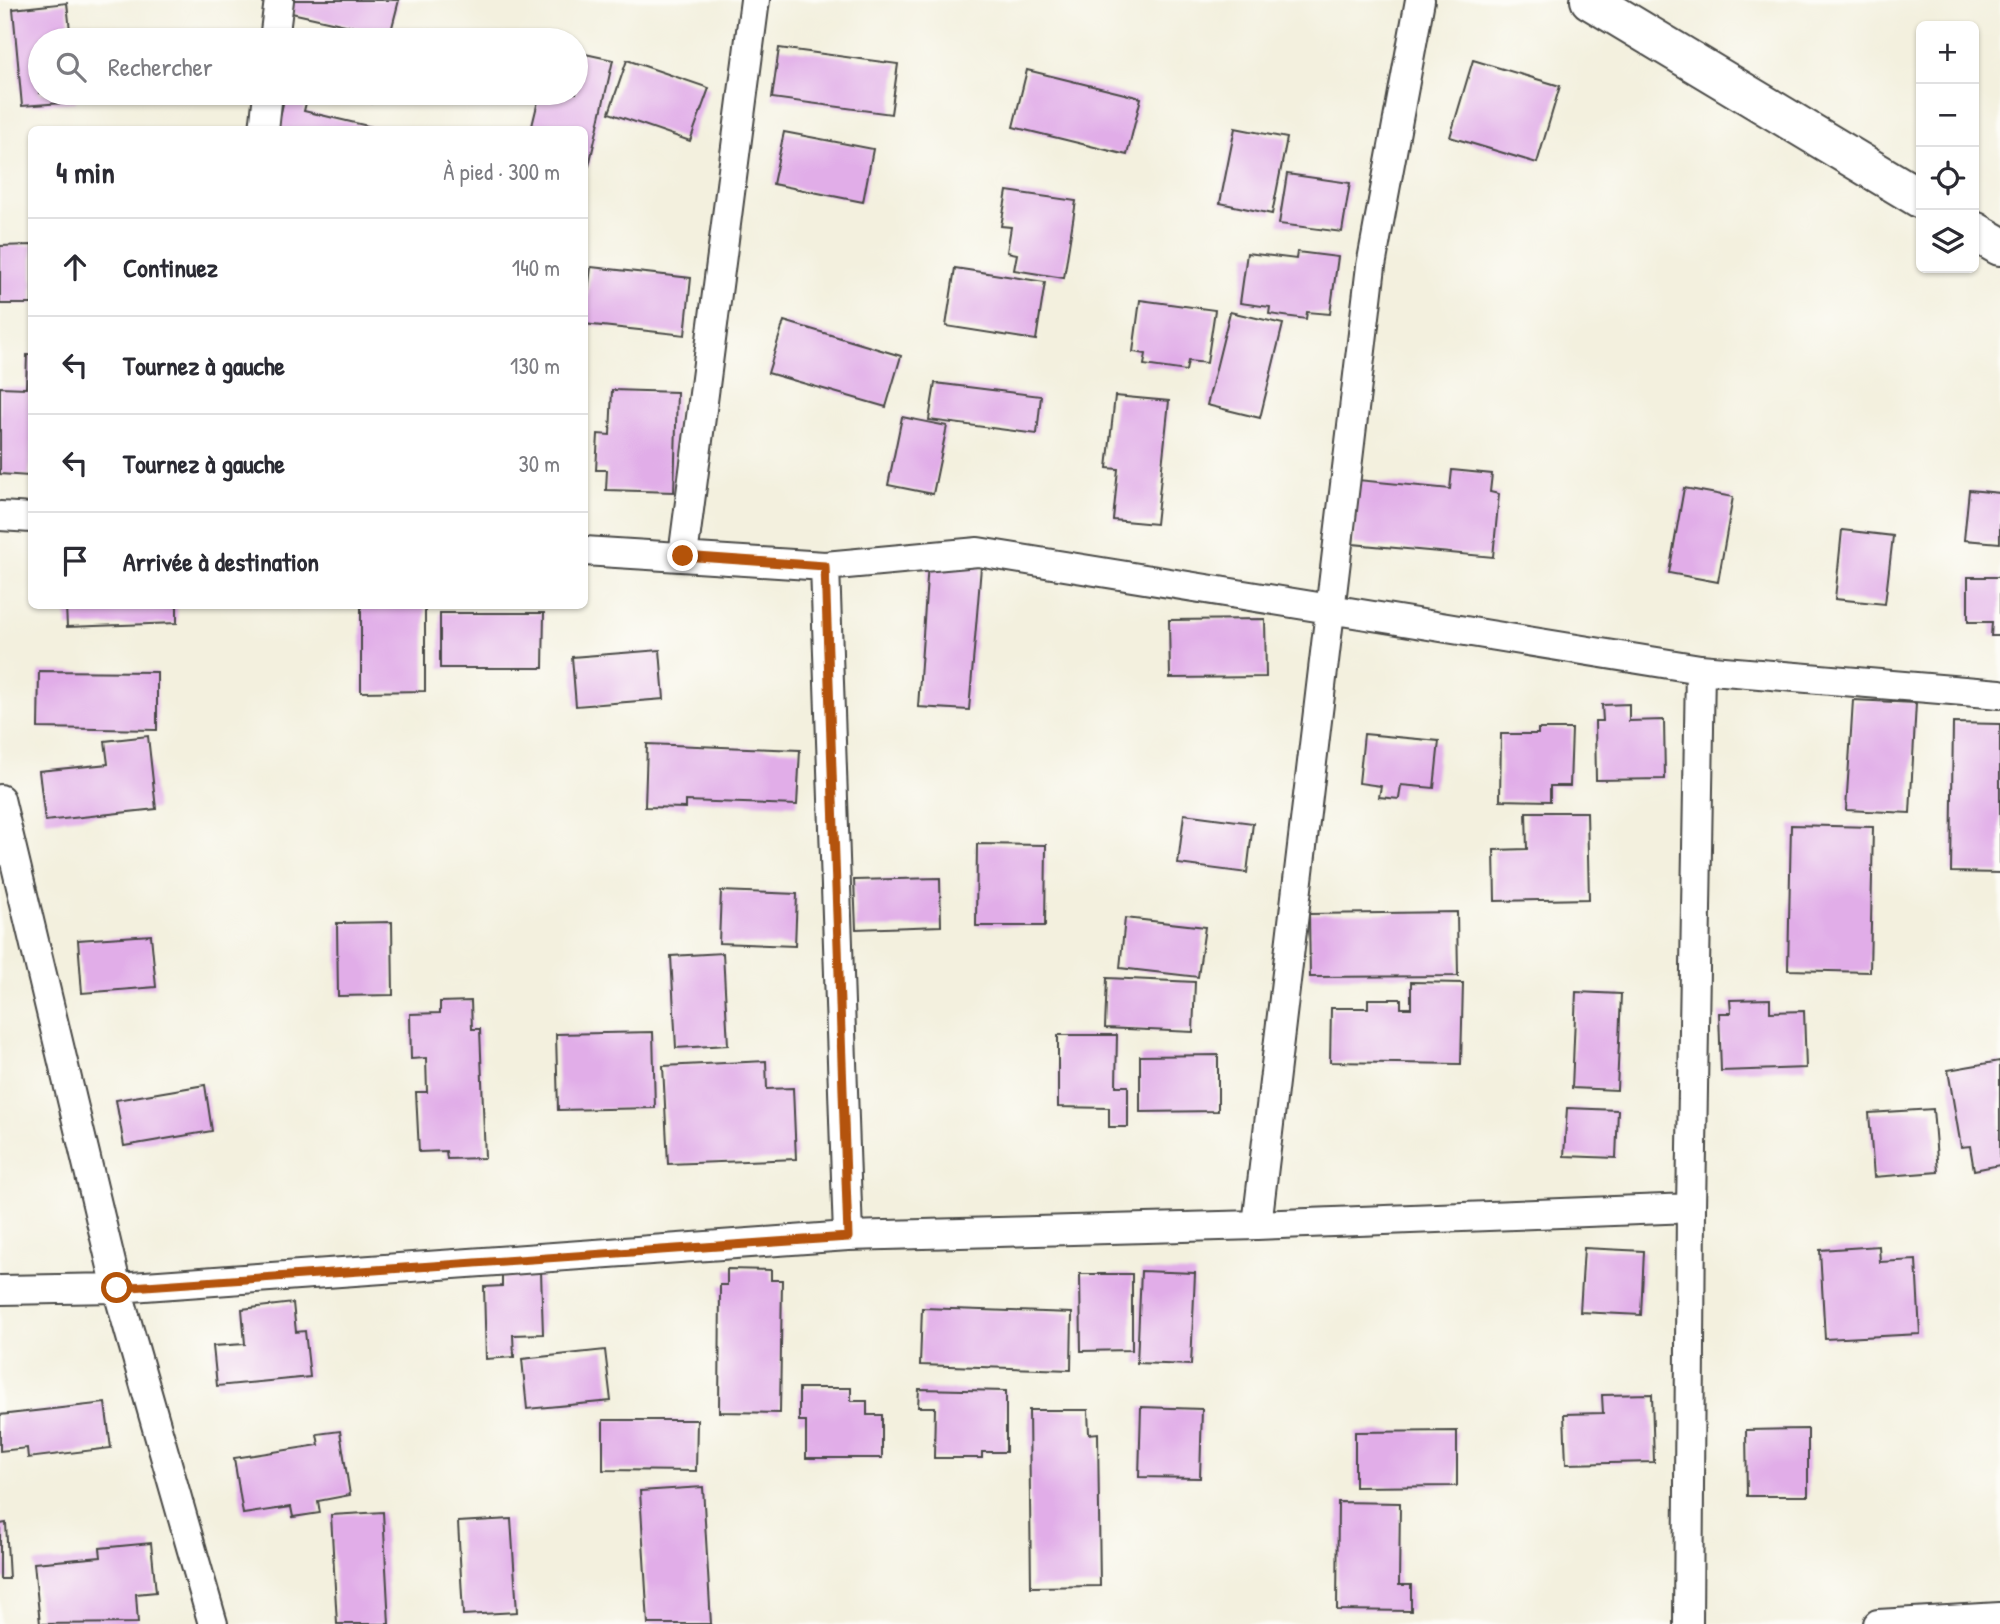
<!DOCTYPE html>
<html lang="fr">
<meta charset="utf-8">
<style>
body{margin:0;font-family:"Patrick Hand",sans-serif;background:#f2f2f3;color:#2b2b33}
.controls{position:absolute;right:21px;top:21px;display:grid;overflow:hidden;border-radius:10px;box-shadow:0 2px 5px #0004}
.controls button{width:63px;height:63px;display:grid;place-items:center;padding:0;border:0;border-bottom:2px solid #e1e1e2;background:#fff;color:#2b2b33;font:35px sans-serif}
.stop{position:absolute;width:21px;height:21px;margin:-16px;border:5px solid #b45309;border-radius:50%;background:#fff}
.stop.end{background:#b45309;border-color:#fff;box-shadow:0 2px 7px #0008}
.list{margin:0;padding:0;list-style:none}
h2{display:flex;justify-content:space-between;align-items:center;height:91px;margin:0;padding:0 28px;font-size:30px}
h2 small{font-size:23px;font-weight:400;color:#7c7c81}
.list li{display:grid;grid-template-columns:46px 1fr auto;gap:21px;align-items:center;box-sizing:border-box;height:98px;padding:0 28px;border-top:2px solid #e1e1e2}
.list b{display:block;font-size:26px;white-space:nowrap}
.list em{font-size:23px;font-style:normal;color:#7c7c81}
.icon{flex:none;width:38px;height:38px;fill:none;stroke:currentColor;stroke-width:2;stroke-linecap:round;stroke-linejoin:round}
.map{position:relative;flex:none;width:2000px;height:1624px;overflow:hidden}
.search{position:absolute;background:#fff;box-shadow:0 2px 5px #0004;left:28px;top:28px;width:560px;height:77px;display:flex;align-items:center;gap:18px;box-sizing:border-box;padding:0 24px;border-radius:38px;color:#7c7c81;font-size:26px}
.panel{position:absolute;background:#fff;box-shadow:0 2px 5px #0004;left:28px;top:126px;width:560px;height:483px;border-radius:10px}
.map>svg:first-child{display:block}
</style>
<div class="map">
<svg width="2000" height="1624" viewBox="0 0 2000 1624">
<rect width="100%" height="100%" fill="#fdfcf7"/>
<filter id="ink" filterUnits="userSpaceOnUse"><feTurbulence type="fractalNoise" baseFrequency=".0143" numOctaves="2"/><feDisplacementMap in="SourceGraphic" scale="14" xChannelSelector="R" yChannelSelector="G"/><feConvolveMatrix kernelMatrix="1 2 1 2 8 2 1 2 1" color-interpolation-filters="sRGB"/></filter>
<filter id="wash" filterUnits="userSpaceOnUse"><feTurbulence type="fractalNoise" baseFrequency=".00686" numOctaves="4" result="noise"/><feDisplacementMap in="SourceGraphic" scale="28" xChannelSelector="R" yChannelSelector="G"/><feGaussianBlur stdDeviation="1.57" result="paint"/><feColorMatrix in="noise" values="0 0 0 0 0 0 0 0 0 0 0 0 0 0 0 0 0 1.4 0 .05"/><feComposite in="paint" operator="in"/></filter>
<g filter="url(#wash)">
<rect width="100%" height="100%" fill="#f3f0de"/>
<g id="blocks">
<!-- building -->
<path fill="#e1ade8" d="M290,0H399L390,35L287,12Z
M67,3L71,40H40V93H76V102L22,106L13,9Z
M779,48L898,64L891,114L772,98Z
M576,52L613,60L589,166L584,164V130H531L540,93H576Z
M627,60L709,88L690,141L609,113Z
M1473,60L1560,86L1537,163L1450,137Z
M1027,70L1141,98L1127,155L1013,127Z
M320,93H373L371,103L320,94Z
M285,95L307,99L304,111L385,130H277Z
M1235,128L1287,138L1272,214L1220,203Z
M784,132L873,149L863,202L773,184Z
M1287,174L1350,183L1342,232L1279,224Z
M1007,191L1076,201L1064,278L1014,270L1017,254L1007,252L1011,227L1001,226Z
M32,245V304H0V246Z
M1297,252L1338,257L1330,314L1307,312L1306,319L1269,314L1270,307L1240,303L1247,253L1296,259Z
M591,267L691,278L685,335L584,324Z
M955,268L1045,282L1036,340L946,326Z
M1140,300L1215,310L1207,363L1188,361L1186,371L1144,365L1146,354L1133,352Z
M1230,312L1283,324L1260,418L1207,405Z
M784,321L901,356L886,407L768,373Z
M27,355H32V450L29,476L0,474V387L26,388Z
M935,383L1041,396L1037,434L929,420Z
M612,390L677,392L674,492L606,490L607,470H596L598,434L610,435Z
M1115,396L1169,401L1156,524L1113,520L1118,469L1107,468Z
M902,417L947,426L933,494L888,485Z
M1452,470L1492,474L1490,492L1499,494L1493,557L1353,544L1358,480L1450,489Z
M1684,488L1733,497L1718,582L1669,573Z
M1969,490L2000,493V543L1964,540Z
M1842,530L1893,536L1885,604L1835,599Z
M928,563L981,567L969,710L918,707Z
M1968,577H2000V636H1991L1992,622H1968Z
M66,606H177V623L67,627Z
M361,606H425V691L361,692Z
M440,613H544L543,668H440Z
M1265,619L1266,677L1170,678L1169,620Z
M660,650L664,699L576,706L572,657Z
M39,671L157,672V730L38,728Z
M1853,700L1916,703L1910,813L1846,810Z
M1629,704V721L1664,720L1665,779L1596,780L1595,721H1603L1602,705Z
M1953,723L2000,724V873L1951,872Z
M1538,729H1572L1570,786H1550V801L1500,800L1501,734H1538Z
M1364,734L1439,741L1434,788L1401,785L1399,799L1379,797L1381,786L1359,783Z
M148,736L156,809L45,821L39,771L108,764L105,741Z
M647,744L800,750L797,805L686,801V808L645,807Z
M1526,812H1587L1589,899L1495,901L1494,850L1527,849Z
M1184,814L1253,823L1247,873L1178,864Z
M1791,825L1873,827L1870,972L1788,970Z
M977,844L1046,845L1045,926H976Z
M940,878L941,926L856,929L854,880Z
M721,891L797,894L795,946L719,943Z
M1457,912L1458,976L1310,977L1309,914Z
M1125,918L1205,927L1198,977L1120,968Z
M392,922L393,995L338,996L337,923Z
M151,935L156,987L82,993L78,940Z
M723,953L728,1045L676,1048L671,956Z
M1107,978L1195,982L1193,1032L1105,1028Z
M1411,982L1463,983L1461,1064L1330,1062L1331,1008H1368V999H1401V1008H1411Z
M1576,992L1621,994L1617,1090L1572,1088Z
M1770,999V1012L1804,1011L1806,1068L1721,1071L1719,1013H1731L1730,1000Z
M471,1001L472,1029H480L485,1158L447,1159L446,1151L419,1152L416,1092H427L426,1058L411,1059L410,1014L440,1013V1002Z
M653,1032L655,1108L558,1110L556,1034Z
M1058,1035H1117L1116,1086H1128V1127H1109V1108L1058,1107Z
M1218,1055V1111L1140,1112V1056Z
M766,1061L767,1089L793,1088L796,1159L668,1164L663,1066Z
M2000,1061V1165L1974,1170L1970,1146L1961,1147L1948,1070Z
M205,1085L212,1131L124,1146L116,1100Z
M1567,1108L1618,1110L1616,1158L1564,1156Z
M1933,1109L1938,1172L1874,1177L1869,1113Z
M1879,1246L1880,1262L1916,1260L1920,1334L1825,1339L1820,1250Z
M1584,1248L1644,1251L1641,1315L1580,1312Z
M727,1269L771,1270V1280H782L780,1413L719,1412L720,1285H727Z
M541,1271L543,1334L513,1335L514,1357L486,1359L484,1287L502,1286V1273Z
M1141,1271L1195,1273L1191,1365L1137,1363Z
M1080,1274H1132V1350L1081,1351Z
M293,1303L296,1332L305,1331L310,1377L217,1386L213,1346L245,1344L242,1309Z
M922,1308L1072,1313L1071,1370L920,1365Z
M605,1350L611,1401L527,1409L522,1359Z
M799,1388H851V1401H867V1415H882V1458H806V1421H799Z
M919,1389L1006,1391V1452H982V1458H934L935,1407H918Z
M1652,1394L1654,1462L1566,1464L1564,1414L1603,1413L1602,1395Z
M105,1403L111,1448L28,1458L27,1448L0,1451V1415Z
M1141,1407L1202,1409L1200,1478L1139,1477Z
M1029,1410H1088L1089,1434L1098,1433L1100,1586L1031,1587Z
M603,1420H697L696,1471L603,1470Z
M1808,1429V1496H1747L1746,1430Z
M340,1431L350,1495L318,1501L320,1513L293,1517L291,1507L243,1514L234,1458L319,1445L317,1434Z
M1457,1431V1486L1355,1487V1432Z
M703,1487L711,1624H648L640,1491Z
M1338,1502L1400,1503L1399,1585H1411V1611L1337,1610Z
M383,1512L389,1624H337L331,1515Z
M511,1519L517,1612L463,1615L458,1522Z
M6,1523L9,1579H0V1524Z
M151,1543L156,1592L136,1594L138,1623L40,1624L34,1563L101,1557L100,1548Z"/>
</g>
</g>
<g filter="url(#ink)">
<use href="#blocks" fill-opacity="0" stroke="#494946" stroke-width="2"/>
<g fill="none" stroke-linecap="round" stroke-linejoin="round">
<defs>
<path id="street" d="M274,40L279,0
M264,130L268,93
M0,516L32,518
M584,551L825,566L978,552L1700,669L2000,694
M683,556L755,0
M825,566L848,1236
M0,799L117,1288L213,1624
M1257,1225L1371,266L1420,0
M0,1290L117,1288L848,1236L1257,1225L1691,1208
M1688,1624L1691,1208L1700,669
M1878,1624L2000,1617"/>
<path id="secondary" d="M1590,0L1921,199
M1974,231L2000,246"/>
</defs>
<!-- street casing -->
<use href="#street" stroke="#494946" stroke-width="32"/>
<!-- secondary casing -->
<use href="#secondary" stroke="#494946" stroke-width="42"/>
<!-- street -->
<use href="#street" stroke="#fff" stroke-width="28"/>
<!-- secondary -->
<use href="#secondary" stroke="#fff" stroke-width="38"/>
</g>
</g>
<g fill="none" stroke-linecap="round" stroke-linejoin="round" filter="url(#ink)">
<!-- route -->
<path stroke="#b45309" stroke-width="9" d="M117,1288L848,1237L825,566L683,556"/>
</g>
</svg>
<div class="controls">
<button>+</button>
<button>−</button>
<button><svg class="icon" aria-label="locate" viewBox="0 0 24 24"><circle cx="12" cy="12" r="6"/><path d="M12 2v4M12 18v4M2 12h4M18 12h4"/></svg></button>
<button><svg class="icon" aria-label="layers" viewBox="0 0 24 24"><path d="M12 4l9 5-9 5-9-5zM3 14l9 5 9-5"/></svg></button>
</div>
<div class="stop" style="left:117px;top:1288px"></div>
<div class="stop end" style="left:683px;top:556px"></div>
<div class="search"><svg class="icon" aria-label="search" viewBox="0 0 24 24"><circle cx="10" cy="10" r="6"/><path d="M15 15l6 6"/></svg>Rechercher</div>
<section class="panel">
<h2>4 min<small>À pied · 300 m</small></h2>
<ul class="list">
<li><svg class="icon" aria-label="ahead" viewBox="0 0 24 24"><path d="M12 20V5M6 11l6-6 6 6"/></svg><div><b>Continuez</b></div><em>140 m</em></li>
<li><svg class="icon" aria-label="left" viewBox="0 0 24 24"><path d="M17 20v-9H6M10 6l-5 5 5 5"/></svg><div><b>Tournez à gauche</b></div><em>130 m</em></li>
<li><svg class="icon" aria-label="left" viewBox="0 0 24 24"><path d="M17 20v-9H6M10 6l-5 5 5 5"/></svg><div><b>Tournez à gauche</b></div><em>30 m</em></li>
<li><svg class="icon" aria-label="arrive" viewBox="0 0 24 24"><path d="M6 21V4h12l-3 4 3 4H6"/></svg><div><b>Arrivée à destination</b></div></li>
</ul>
</section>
</div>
